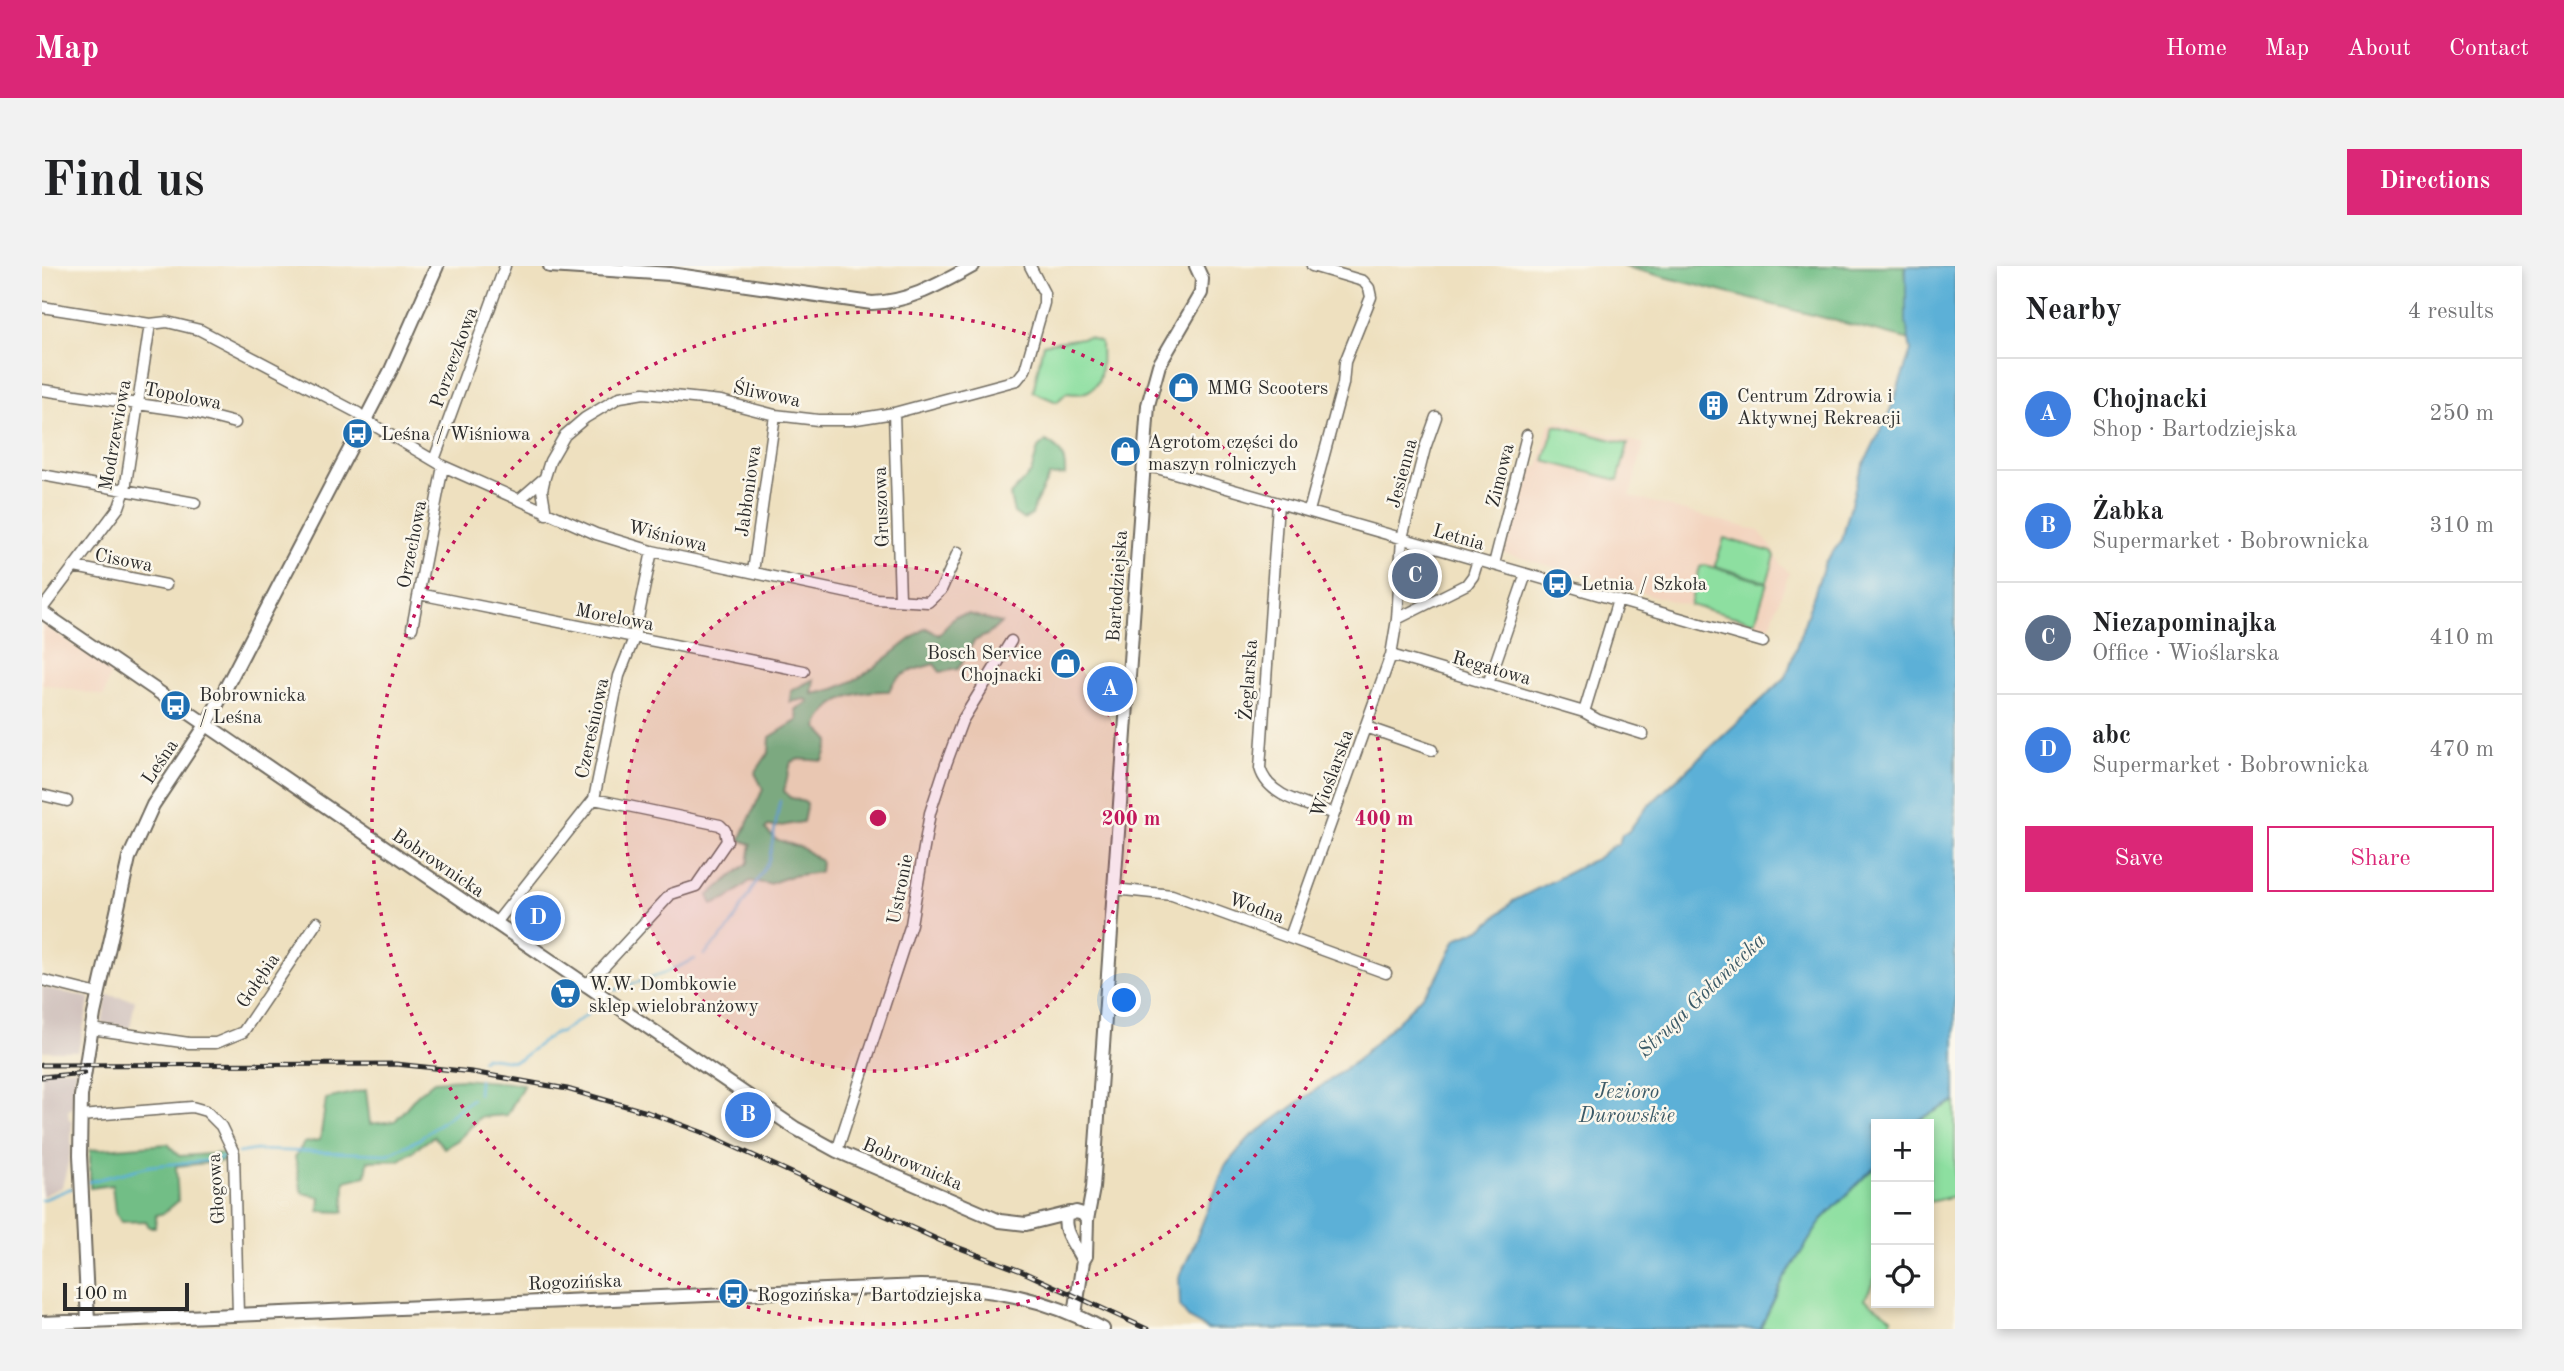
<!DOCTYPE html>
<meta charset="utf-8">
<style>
body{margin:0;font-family:"Old Standard TT",serif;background:#f2f2f2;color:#202124}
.controls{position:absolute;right:21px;bottom:21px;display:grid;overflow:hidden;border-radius:0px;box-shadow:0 4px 10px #0003}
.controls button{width:63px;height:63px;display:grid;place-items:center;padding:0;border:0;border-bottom:2px solid #e0e0e0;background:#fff;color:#202124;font:35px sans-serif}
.scale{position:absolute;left:21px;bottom:18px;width:126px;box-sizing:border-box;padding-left:7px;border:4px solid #2b2b2b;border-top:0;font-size:19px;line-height:24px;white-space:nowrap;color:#2b2b2b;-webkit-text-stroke:5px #fbf7ec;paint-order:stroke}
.you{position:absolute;left:1083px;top:735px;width:24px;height:24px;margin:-18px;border:5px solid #fff;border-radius:50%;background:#1a73e8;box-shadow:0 0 0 10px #1a73e833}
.badge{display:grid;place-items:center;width:46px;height:46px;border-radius:50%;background:#db2777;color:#fff;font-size:23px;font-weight:700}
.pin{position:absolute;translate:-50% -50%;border:4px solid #fff;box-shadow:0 2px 7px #0006}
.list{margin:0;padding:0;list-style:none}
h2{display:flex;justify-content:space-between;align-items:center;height:91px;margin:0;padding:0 28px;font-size:30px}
h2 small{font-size:23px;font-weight:400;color:#757577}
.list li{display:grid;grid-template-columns:46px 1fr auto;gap:21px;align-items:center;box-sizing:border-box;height:112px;padding:0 28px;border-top:2px solid #e0e0e0}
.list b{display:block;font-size:26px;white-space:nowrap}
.list p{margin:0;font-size:23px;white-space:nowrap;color:#757577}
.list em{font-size:23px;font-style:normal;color:#757577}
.actions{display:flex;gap:14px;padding:21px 28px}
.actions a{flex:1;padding:16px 0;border:2px solid #db2777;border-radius:0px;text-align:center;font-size:24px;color:#db2777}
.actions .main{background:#db2777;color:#fff}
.icon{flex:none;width:38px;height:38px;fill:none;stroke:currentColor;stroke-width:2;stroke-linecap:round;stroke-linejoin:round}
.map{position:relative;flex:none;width:1913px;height:1063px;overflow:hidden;border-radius:0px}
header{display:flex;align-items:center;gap:42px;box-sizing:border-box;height:98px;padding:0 35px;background:#db2777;color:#fff}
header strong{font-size:33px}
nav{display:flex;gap:38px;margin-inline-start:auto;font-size:24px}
.intro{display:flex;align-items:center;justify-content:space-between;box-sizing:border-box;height:168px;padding:0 42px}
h1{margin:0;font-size:49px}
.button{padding:18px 32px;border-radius:0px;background:#db2777;color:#fff;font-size:24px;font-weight:700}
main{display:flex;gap:42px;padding:0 42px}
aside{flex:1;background:#fff;border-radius:0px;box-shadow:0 4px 10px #0003}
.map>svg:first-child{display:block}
</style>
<header>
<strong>Map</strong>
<nav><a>Home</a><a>Map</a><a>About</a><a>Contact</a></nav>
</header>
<div class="intro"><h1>Find us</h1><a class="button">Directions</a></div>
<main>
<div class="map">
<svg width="1913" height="1063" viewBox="0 0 1913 1063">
<rect width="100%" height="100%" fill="#fbf7ec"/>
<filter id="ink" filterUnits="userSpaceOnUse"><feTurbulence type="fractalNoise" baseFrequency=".0143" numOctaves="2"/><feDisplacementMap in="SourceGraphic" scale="14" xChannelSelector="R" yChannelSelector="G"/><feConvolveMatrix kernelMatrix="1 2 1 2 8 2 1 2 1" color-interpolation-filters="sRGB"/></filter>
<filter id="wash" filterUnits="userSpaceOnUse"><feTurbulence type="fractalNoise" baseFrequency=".00686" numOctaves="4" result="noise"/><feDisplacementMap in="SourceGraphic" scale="28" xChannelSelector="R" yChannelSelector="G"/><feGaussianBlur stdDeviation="1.57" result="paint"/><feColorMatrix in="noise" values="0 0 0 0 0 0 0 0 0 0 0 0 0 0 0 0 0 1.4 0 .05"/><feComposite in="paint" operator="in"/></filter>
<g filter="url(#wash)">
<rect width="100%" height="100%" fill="#eee0bf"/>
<!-- built -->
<path fill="#f3d4bf" d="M1513,156H1520L1602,178L1588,230L1717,265L1731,283L1739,299L1747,307L1728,359L1724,362L1462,287L1483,206L1489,200L1497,201L1507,158Z
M0,358L69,404L62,430L0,418Z"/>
<!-- industrial -->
<path fill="#cfc0bb" d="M0,721L48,732L36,785H0Z
M65,729L93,734L88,762L60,757Z
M0,802L34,803L31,840L26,845L27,854L30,856L29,886L20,921L0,930Z"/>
<!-- green -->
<path fill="#8ddfa0" stroke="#5c8566" stroke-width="2" d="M1046,71L1059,76C1059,94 1064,122 1041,127C1035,129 1029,127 1024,127L1015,136L991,126L1001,78Z
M1513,159L1586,178L1576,214L1502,195Z
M1682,272L1730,286L1733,290L1725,316L1673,300Z
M1663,299L1725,317L1713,356L1648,339L1658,301Z
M1913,835V930L1887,936V858H1869Z
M1834,899V1010L1823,1033L1850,1052L1844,1063H1718L1742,1013L1780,954Z"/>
<!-- forest -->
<path fill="#72be86" stroke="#4e7458" stroke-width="2" d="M1580,0H1863L1868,74Z
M1004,175C1019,183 1024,192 1023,209L1007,210L993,238L990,249L981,253L972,247L968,229L989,207L996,182Z
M927,348L959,357L947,368L932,375L916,403L898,406L892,398C875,403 854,406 847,425C818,424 787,431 775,461L788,475L781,495L757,493L749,496L742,525L747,531L765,537L761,556L733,561L726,560L723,563L733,573L760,582L779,595L778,606L749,610L727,618L708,615L685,633L670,639L666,630L706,597L709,578L698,574L721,523L713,507L727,486L728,471L756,454L754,443L767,436L764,433L748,436L749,425L772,413L770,428C817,423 847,387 884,362L897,369L913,350Z
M419,813L482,818L465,849L438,851L416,874L402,882L392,870L358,894L326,895L324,910L303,915L302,946L277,945L278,931L260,927L253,891L262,877L278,874L284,833L324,824L328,858L353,855L375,829L392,815Z
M126,878L137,890L183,887L185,895L134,900L136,935L122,947L114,949L113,961H107L104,955L79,956L73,946L70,919L48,922V884Z"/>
<!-- water -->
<path fill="#5bb0d7" stroke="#436e81" stroke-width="2" d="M1864,0H1913V835L1869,858H1834V899L1780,954L1742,1013L1718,1063H1165L1147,1053L1138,1040L1137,1011L1148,988L1183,900L1207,872L1314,795L1365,746L1394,714L1414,673L1443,661L1471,635L1536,602C1543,596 1550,596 1557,591C1565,585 1567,580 1577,578L1580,568L1586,566L1603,543L1744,411L1783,296L1800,274L1816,210L1848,145L1869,85L1864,56Z"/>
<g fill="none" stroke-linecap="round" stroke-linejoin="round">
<!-- stream -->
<path stroke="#5bb0d7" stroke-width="2.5" d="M662,689L687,663L727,594L738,535
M573,724L622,707L653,693
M440,794L443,791L471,795L478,793L512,767H518L546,748
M436,828L437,814
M196,887L214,884L346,888L376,874L430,833
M46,916L108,900L172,894L187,890
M0,934L30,922"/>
</g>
</g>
<g filter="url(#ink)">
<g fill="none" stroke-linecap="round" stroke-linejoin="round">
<defs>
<path id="minor" d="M0,41L108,58L125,56L158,64L316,147L323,154L401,200L554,268L610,285L834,333L886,336L899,324L916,286
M0,124L151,146L193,157
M852,147L858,333
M392,194L463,0
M1102,201L1115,202L1721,376
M0,209L153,237
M477,234L500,214
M1236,237L1218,502C1226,532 1266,538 1292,548
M1267,245L1301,118L1303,96L1329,31L1327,22L1321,15L1270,0
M504,248L500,224L503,211L508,195L523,169L543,152L578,131L602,127L679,135L733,149L776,154H808L852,147L975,114L983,104L1002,37V27L988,0
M1452,298L1485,169
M33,301L124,319
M711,306L733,149
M377,328L762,405
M0,343L77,241L83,224L108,58
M1355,353L1425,318L1431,310L1436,294
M370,362L401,200
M1349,389L1542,446L1556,454L1601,468
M1446,418L1484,308
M1542,446L1576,334
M1324,461L1390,484
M0,529L25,535
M1072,623L1130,629L1344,707
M453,658L552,533L577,410L592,372L610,285
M1248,671L1349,389L1355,353L1360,272L1383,182L1394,151
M0,714L56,728
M544,720L629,628L654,620L685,575L683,564L678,559L552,533
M49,763L147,777H174L201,766L275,656
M38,850L150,841L164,845L179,860L192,887L196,1049
M795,885L869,658L888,547L904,498L920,455L969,375"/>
<path id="tertiary" d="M508,0L628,8L830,37C868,36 899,17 931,0
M0,346L753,862L795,885L958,955L984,958L1028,947
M1041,995C1035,981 1018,963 1025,949L1034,946L1041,948L1045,954
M1033,1048L1041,995L1044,990L1045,954L1051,922L1106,139L1117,99L1159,27L1160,13L1154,0
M46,1055L38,889L39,830L52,748L87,592L111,539L166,456L349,104L395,0
M0,1057L878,1020C944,1021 1003,1031 1061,1063"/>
</defs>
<!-- minor casing -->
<use href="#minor" stroke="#6f6a5f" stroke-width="13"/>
<!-- tertiary casing -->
<use href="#tertiary" stroke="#6f6a5f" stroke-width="16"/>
<!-- minor -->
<use href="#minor" stroke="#fff" stroke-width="10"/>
<!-- tertiary -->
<use href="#tertiary" stroke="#fff" stroke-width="12"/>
<defs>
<path id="rail" d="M0,799L354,798L430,806L525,823L605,846L662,867L899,975L979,1005L1105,1063
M0,811L42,807"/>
</defs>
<!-- rail casing -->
<use href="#rail" stroke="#2b2b2b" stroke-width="5"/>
<!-- rail -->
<use href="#rail" stroke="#fbf7ec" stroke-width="2.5" stroke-dasharray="8" stroke-linecap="butt"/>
</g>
</g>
<!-- distance rings -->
<circle cx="836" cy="552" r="253" fill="#c2185b" fill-opacity=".12"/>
<g fill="none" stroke="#c2185b" stroke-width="3.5" stroke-dasharray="3.5 7">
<circle cx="836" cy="552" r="253"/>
<circle cx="836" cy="552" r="506"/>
</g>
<!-- icons -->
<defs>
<symbol id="shop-disc" viewBox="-11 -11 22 22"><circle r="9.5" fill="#1f6fb2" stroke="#fbf7ec"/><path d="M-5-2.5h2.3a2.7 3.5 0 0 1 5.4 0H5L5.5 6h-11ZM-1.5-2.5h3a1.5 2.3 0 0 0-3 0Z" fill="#fff"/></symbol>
<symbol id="building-disc" viewBox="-11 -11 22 22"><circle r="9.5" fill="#1f6fb2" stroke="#fbf7ec"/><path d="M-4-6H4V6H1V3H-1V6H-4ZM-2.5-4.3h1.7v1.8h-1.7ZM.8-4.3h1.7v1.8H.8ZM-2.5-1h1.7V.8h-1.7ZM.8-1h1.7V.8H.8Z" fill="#fff"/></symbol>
<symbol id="bus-disc" viewBox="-11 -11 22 22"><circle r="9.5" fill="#1f6fb2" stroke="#fbf7ec"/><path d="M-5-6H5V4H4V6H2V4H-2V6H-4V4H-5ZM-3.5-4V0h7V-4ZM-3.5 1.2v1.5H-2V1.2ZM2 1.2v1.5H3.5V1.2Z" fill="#fff"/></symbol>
<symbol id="supermarket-disc" viewBox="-11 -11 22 22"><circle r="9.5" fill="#1f6fb2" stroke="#fbf7ec"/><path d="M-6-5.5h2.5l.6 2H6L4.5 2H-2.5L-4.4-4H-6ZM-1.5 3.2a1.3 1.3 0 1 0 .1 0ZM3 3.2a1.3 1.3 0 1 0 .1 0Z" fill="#fff"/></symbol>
</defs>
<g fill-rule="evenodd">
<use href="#shop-disc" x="1124" y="104" width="35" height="35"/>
<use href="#building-disc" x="1654" y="122" width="35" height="35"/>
<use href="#bus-disc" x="298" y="150" width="35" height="35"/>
<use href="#shop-disc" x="1066" y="168" width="35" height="35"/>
<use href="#bus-disc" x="1498" y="300" width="35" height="35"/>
<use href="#shop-disc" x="1006" y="380" width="35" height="35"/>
<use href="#bus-disc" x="116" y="422" width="35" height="35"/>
<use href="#supermarket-disc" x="506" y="710" width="35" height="35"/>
<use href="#bus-disc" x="674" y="1010" width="35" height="35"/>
</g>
<g text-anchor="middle" stroke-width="5" stroke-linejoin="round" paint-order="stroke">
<!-- street labels -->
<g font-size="19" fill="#2b2b2b" stroke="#fbf7ec">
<text transform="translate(411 91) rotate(-70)" y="7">Porzeczkowa</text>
<text transform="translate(725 127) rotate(12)" y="7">Śliwowa</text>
<text transform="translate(141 129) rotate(11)" y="7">Topolowa</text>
<text transform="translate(72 169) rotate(-80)" y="7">Modrzewiowa</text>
<text transform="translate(1359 207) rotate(-75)" y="7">Jesienna</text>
<text transform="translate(1457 209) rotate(-76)" y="7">Zimowa</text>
<text transform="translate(705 225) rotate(-82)" y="7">Jabłoniowa</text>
<text transform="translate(838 241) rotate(-92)" y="7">Gruszowa</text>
<text transform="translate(626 269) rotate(14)" y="7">Wiśniowa</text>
<text transform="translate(1417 270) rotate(16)" y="7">Letnia</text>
<text transform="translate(369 278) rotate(-79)" y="7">Orzechowa</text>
<text transform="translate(82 293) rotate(11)" y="7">Cisowa</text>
<text transform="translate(1074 320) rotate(-86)" y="7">Bartodziejska</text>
<text transform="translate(573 350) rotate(11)" y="7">Morelowa</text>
<text transform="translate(1450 401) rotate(16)" y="7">Regatowa</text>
<text transform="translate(1205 414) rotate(-86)" y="7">Żeglarska</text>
<text transform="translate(549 462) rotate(-78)" y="7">Czereśniowa</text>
<text transform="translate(117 495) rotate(-56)" y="7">Leśna</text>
<text transform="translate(1289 507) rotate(-70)" y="7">Wioślarska</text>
<text transform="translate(397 596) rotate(34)" y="7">Bobrownicka</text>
<text transform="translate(857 623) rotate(-79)" y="7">Ustronie</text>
<text transform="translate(1215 641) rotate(20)" y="7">Wodna</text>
<text transform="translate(215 714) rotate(-56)" y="7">Gołębia</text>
<text transform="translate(871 897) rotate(23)" y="7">Bobrownicka</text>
<text transform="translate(173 923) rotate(-94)" y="7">Głogowa</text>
<text transform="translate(533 1015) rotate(-2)" y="7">Rogozińska</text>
</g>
<!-- poi labels -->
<g font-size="19" fill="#2b2b2b" stroke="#fbf7ec" text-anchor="start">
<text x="1165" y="128">MMG Scooters</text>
<text x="1695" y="136">Centrum Zdrowia i<tspan x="1695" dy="22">Aktywnej Rekreacji</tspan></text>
<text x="339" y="174">Leśna / Wiśniowa</text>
<text x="1106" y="182">Agrotom części do<tspan x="1106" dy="22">maszyn rolniczych</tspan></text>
<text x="1539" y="324">Letnia / Szkoła</text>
<text x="1000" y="393" text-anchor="end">Bosch Service<tspan x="1000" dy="22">Chojnacki</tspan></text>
<text x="157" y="435">Bobrownicka<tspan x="157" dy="22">/ Leśna</tspan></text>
<text x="547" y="724">W.W. Dombkowie<tspan x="547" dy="22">sklep wielobranżowy</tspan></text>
<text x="715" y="1035">Rogozińska / Bartodziejska</text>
</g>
<!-- water labels -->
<g font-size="21" font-style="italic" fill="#3c5a67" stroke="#fbf7ec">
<text transform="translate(1659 729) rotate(-44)" y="7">Struga Gołaniecka</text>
<text x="1585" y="832">Jezioro<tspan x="1585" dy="24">Durowskie</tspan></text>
</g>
</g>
<circle cx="836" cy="552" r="10" fill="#c2185b" stroke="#fbf7ec" stroke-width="3.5"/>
<g font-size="21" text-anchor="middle" font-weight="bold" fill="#c2185b" stroke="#fbf7ec" stroke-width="5" stroke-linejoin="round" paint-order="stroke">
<text x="1089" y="559">200 m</text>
<text x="1342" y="559">400 m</text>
</g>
</svg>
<div class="controls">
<button>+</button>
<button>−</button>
<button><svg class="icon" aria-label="locate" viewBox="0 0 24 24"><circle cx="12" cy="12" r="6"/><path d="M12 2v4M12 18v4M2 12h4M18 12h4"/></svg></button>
</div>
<div class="scale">100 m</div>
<div class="you"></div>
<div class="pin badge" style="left:1068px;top:423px;background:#3f7fe0">A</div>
<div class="pin badge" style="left:706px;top:849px;background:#3f7fe0">B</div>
<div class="pin badge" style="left:1373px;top:310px;background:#5c6f8a">C</div>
<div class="pin badge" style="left:496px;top:652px;background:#3f7fe0">D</div>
</div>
<aside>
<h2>Nearby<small>4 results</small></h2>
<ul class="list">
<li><span class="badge" style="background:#3f7fe0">A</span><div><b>Chojnacki</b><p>Shop · Bartodziejska</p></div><em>250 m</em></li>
<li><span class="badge" style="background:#3f7fe0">B</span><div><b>Żabka</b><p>Supermarket · Bobrownicka</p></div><em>310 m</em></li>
<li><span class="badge" style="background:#5c6f8a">C</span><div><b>Niezapominajka</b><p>Office · Wioślarska</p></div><em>410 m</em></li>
<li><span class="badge" style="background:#3f7fe0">D</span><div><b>abc</b><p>Supermarket · Bobrownicka</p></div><em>470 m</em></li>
</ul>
<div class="actions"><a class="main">Save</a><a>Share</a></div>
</aside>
</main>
